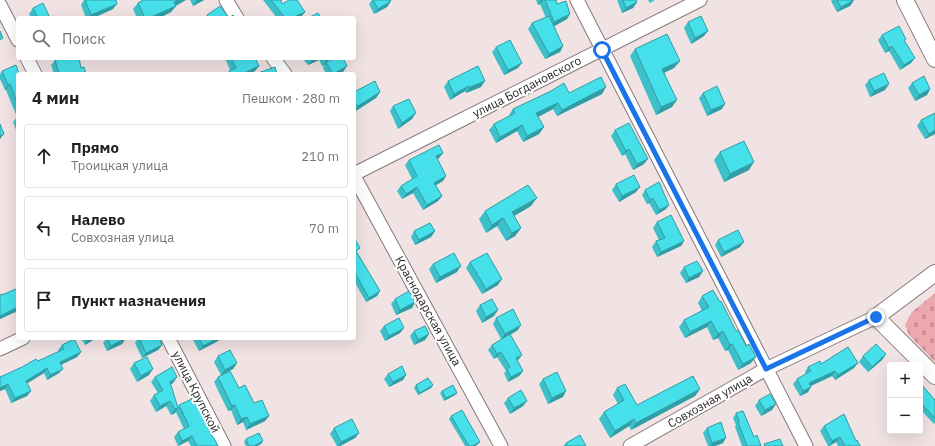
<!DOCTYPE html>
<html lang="ru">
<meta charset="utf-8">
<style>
body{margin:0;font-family:"IBM Plex Sans",sans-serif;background:#f6f6f6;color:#222}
.controls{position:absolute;right:12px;bottom:12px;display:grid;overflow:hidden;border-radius:4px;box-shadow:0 4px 16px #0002}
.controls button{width:36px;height:36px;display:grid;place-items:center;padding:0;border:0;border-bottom:1px solid #e0e0e0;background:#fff;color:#222;font:20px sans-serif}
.stop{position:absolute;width:12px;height:12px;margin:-9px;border:3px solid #1a73e8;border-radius:50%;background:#fff}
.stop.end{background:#1a73e8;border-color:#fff;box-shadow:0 1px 4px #0008}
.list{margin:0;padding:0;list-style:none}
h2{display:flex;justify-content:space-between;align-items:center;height:52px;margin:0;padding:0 16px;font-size:17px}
h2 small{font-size:13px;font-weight:400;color:#767676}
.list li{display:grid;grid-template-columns:26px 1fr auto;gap:12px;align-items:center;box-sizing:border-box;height:64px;margin:0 8px 8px;padding:0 8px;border:1px solid #e0e0e0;border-radius:4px}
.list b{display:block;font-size:15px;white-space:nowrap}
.list p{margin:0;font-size:13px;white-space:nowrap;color:#767676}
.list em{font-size:13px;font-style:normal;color:#767676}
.icon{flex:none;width:22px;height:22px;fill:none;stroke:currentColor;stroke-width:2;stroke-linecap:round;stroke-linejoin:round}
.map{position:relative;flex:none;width:935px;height:446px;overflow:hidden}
.search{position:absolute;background:#fff;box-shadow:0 4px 16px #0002;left:16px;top:16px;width:340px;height:44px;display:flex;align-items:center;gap:10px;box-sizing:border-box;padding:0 14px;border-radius:4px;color:#767676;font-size:15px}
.panel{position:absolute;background:#fff;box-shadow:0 4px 16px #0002;left:16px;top:72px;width:340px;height:268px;border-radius:4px}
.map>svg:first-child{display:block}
</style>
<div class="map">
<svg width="935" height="446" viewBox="0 0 935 446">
<defs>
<pattern id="cemetery-stones" width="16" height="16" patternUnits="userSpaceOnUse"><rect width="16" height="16" fill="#eda8ae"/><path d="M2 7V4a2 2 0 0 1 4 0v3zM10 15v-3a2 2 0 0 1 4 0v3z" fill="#cb9095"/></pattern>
</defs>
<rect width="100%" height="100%" fill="#f1e2e3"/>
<!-- cemetery -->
<path fill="url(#cemetery-stones)" d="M935,293V362L909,335L905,325L912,312Z"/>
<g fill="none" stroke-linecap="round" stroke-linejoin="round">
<defs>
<path id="minor" d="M226,0L237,18
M577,0L806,446
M0,5L18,40
M27,58L35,74
M273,58L285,74
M354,174L700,0
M354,176L501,446
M168,338L224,446
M0,349L23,338
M630,446L766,369L876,317"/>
<path id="tertiary" d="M905,0L935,59
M935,273L876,317L935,376"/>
</defs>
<!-- minor casing -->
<use href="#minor" stroke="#86797a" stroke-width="15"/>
<!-- tertiary casing -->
<use href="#tertiary" stroke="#86797a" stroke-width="18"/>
<!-- minor -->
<use href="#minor" stroke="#fff" stroke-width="13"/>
<!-- tertiary -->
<use href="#tertiary" stroke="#fff" stroke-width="16"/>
</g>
<!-- wall -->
<path fill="#3cc1ca" d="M84,0H116L113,9L93,18H86L81,5Z
M143,0H186L176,6L171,12L159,18H137L133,9L138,3Z
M190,0H204L193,6Z
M263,0H281L282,4L301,17L299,18H277Z
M372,0H390L391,1L387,7L374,14L369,4Z
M536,0H556L557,4L567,19L554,26L563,46L560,52L545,59L528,29L532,23L546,18L540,4L538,5Z
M617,0H636L637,2L633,8L622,13Z
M648,0H655L650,3Z
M832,0H854L850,6L837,12L831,1Z
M33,8L49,18H31L29,14Z
M688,22L704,36L691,44L684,28Z
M882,35L905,41L911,63L900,70L889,51L885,53L878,40Z
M496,47L518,68L504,75L492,52Z
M635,49L680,61L674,68L664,73L672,107L656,115L630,56Z
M225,58H255L259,66L255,71L249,74H227L229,71L230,70Z
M302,58H329V59L328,62L343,72L339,74H326L323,68L324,65L322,66L319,60L308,65Z
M55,60L81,68L86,74H54L51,65Z
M2,71L18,74V135L13,122L17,117L6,90H5L0,79V74Z
M869,80L885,90L870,97L865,85Z
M448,81L481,87L466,93L465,91L450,100L444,87Z
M912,83L930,89L927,95L915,101L908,88Z
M354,92H380L376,98L354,112Z
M569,93L602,94L557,116L553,109L538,117L544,127L539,134L523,142L517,131L496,143L489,130L494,124L509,116V115L513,109Z
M703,93L722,109L707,116L699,98Z
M393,106L412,119L398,129L390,111Z
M935,113V134L925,139L917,126L921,120Z
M615,130L644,164L633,170L625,154L622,156L611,136Z
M720,152L749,170L724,182L714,160Z
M443,153L439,158L437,159L446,176L443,181L436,185L442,196L438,201L423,210L413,193L402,199L397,191L401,186L412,179L405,165L409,160Z
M616,184L636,192L619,202L612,190Z
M645,190L666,209L656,215L649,203L647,204L642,195Z
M531,206L514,216L521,228L515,236L506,241L497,226L486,233L479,219L485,211Z
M657,222L684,241L681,246L657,257L652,247L656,241L659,240L653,228Z
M414,231H435L431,237L415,245L411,237Z
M354,239L357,253L380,291L377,296L366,302L354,281Z
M718,240L740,247L721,257L715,245Z
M470,262L498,285L482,294L466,268Z
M433,264L457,272L436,283L429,269Z
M684,267L703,271L699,277L686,283L680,273Z
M18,288V317L15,312L0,319V295H2Z
M702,296L751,363L738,370L728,350L725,351L718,338L713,340L707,327L685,338L679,327L684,320L702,311L698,303Z
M395,299L415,302L412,308L396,315L391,304Z
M480,305L494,316L482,323L476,311Z
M496,318L518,330L510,335L519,359L517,360L523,371L519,376L508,382L504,373L506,371L497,357L494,359L488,350L492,345L501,339L493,324Z
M384,326L400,333L385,341L380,331Z
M414,331L429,334L425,340L414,345L410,336Z
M81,338H95L93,340L85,345Z
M107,338H126L122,344L107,351L103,343Z
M138,338H159L162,345L158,350L142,358L135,343Z
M192,338H220L218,341L199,351Z
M62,345L81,352L77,357L61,365L59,373L47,380L44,373L27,383L31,391L27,396L11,403L5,389L0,391V377L38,361L59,351L58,350Z
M886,354L882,360L868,372L859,362L863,356Z
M218,356L237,363L233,369L221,375L214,362Z
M134,363L149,375L137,382L130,369Z
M821,364L854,368L835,380L832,376L811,386V387L808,392L800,396L793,384L797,379L806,374L805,372L808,367Z
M388,374L406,375L403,380L389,387L384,379Z
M155,377H177L173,383L170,385L178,407L179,405L213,438L218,446H191L188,441L178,446L174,437L178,432L184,429L176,412L175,413L171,415L166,406L156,412L150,401L154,395L158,393L151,382Z
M218,377L239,388L254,403L269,416L265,421L246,430L243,422L237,425L231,410L228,411L214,382Z
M543,379L563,397L548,404L539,384Z
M920,383L935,400V423L934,424L920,409Z
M416,385H433L431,388L418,395L414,388Z
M617,388L637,405L700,389L695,396L631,430L629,426L610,438L599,419L604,412L618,404L613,395Z
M442,391L455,395L444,401L440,393Z
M508,398L523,406L510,414L504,403Z
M759,400L772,410L761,416L755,406Z
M736,413L754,437L761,446H742L735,427L736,425L733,418Z
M451,416L480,442L478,444L475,446H465L449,419Z
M824,426L856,441L860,446H838L836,442L830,446H828L820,431Z
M334,428L359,433L355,438L340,446H337L330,434Z
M707,428L723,443L715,446H708L703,433Z
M246,439L263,441L261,444L257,446H246L244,442Z
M566,443L586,446H563Z"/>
<!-- shaded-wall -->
<path fill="#319da4" d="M178,0H186L173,7L176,6L171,12L159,18H149Z
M197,0H204L193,6Z
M541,0H543L540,4L538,5Z
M854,0L850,6L837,12L841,7Z
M391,1L387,7L374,14L378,9Z
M637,2L633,8L622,13L626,8Z
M117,4L113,9L93,18H89L91,15Z
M305,12L301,17L299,18H292Z
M570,14L567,19L551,28L554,22Z
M708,31L704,36L691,44L695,38Z
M563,46L560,52L545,59L549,54Z
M892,46L889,51L885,53L889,48Z
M316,58H320L319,60L308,65L312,60Z
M915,58L911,63L900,70L904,65Z
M329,59L324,65L322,66L326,61Z
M680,61L674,68L657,76L662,69Z
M522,63L518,68L504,75L508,70Z
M259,66L255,71L249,74H242Z
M347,66L343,72L339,74H333Z
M485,81L481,87L466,93L470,87Z
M10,84L6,90H5L8,85Z
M889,84L885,90L870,97L874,91Z
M469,86L465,91L450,100L454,94Z
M606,87L602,94L557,116L562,110Z
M930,89L927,95L915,101L919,95Z
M380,92L376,98L354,112L358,106Z
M677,100L672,107L656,115L661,107Z
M558,103L553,109L532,120L536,113Z
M725,104L722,109L707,116L711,110Z
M416,113L412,119L398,129L402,123Z
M522,125L517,131L496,143L500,137Z
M544,127L539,134L523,142L527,136Z
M935,130V134L925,139L929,134Z
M4,134L0,139V136Z
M629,149L625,154L622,156L626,151Z
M443,153L439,158L432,161L436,156Z
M648,159L644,164L633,170L637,164Z
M754,162L749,170L724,182L730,174Z
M446,176L443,181L431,188L434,183Z
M417,187L413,193L402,199L406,194Z
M640,187L636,192L619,202L622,196Z
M442,196L438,201L423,210L427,205Z
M537,198L531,206L507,220L512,212Z
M653,198L649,203L647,204L650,200Z
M669,205L666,209L656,215L659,210Z
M503,218L497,226L486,233L492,225Z
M521,228L515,236L506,241L512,233Z
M435,231L431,237L415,245L419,240Z
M684,241L681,246L657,257L661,252Z
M744,242L740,247L721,257L724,252Z
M461,266L457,272L436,283L440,277Z
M703,271L699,277L686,283L689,278Z
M502,279L498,285L482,294L486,289Z
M380,291L377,296L366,302L369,298Z
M415,302L412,308L396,315L400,310Z
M18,307L15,312L0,319V316Z
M498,310L494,316L482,323L486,317Z
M711,321L707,327L685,338L690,332Z
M521,325L518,330L501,340L505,334Z
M404,328L400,333L385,341L389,336Z
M723,331L718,338L713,340L718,334Z
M429,334L425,340L414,345L418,340Z
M91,338H95L93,340L85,345L88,339Z
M126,338L122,344L107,351L111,346Z
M218,338H220L218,341L199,351L203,346Z
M732,344L728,350L725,351L730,345Z
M162,345L158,350L142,358L146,353Z
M81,352L77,357L56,367L60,362Z
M501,352L497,357L494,359L497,354Z
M886,354L882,360L868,372L872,367Z
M522,355L519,359L513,363L516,358Z
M756,357L751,363L738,370L743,364Z
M237,363L233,369L221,375L225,370Z
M858,363L854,368L835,380L838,375Z
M47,368L44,373L23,386L26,381Z
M63,369L59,373L47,380L50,375Z
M153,369L149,375L137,382L141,376Z
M523,371L519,376L508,382L511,377Z
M835,371L832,376L806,388L809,383Z
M406,375L403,380L389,387L393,382Z
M177,377L173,383L166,387L170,382Z
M8,384L5,389L0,391V388Z
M433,385L431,388L418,395L420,393Z
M811,387L808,392L800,396L803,391Z
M700,389L695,396L631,430L636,423Z
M31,391L27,396L11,403L15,398Z
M566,391L563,397L548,404L552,398Z
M457,393L455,395L444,401L446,398Z
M170,401L166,406L156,412L160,406Z
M527,401L523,406L510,414L514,408Z
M776,404L772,410L761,416L765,410Z
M235,405L231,410L228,411L232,406Z
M178,408L175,413L171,415L175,409Z
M269,416L265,421L246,430L250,424Z
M247,417L243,422L237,425L241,419Z
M634,419L629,426L610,438L615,431Z
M359,433L355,438L340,446H338L341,442Z
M192,436L188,441L178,446L182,441Z
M840,437L836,442L829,446L832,441Z
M726,438L723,443L715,446H710L712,443Z
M263,441L261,444L257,446H254Z
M480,442L478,444L475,446H472Z"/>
<!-- building -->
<path fill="#46e0eb" stroke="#319da4" d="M85,0H116L117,4L91,15Z
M143,0H178L174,2L176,6L149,18H145L138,3Z
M271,0H281L282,4L289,0H297L305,12L292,18H285Z
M373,0H390L391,1L378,9Z
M545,0H556L557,4L566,1L570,14L554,22Z
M623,0H636L637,2L626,8Z
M837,0H854L841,7Z
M43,3L50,18H38L33,8Z
M220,6L229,18L233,15L235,18H209L207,15Z
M318,13L321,18H308Z
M549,16L563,46L549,54L532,23Z
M701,16L708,31L695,38L688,22Z
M899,26L906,39L904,40L915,58L904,65L892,46L889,48L882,35Z
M0,31L3,38L0,40Z
M667,34L680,61L662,69L677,100L661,107L635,49Z
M510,40L522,63L508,70L496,47Z
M60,58H79L81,68L84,67L86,74H62L61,72L59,73L55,60Z
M231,58H255L259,66L242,74H231L229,71L236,68Z
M311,58H316L312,60Z
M325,58H329V59L326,61Z
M336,58H343L347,66L333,74L326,62Z
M16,65L19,74H18V105L10,84L8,85L2,71Z
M478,66L485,81L470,87L469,86L454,94L448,81Z
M275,67L277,74H259L258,73Z
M884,73L889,84L874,91L869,80Z
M924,76L930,89L919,95L912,83Z
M601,77L606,87L562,110L558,103L536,113L544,127L527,136L522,125L500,137L494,124L515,113L513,109L551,91L564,83L569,93Z
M375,81L380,92L358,106L354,102V92Z
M717,86L725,104L711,110L703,93Z
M409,99L416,113L402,123L393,106Z
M935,113V130L929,134L921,120Z
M629,123L648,159L637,164L629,149L626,151L615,130Z
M0,124L4,134L0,136Z
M744,141L754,162L730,174L720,152Z
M439,145L443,153L436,156L446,176L434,183L442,196L427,205L417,187L406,194L401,186L417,176L409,160Z
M634,175L640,187L622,196L616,184Z
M659,182L669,205L659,210L653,198L650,200L645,190Z
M528,185L537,198L512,212L521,228L512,233L503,218L492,225L485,211Z
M671,215L684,241L661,252L656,241L665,238L657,222Z
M430,223L435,231L419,240L414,231Z
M738,230L744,242L724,252L718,240Z
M354,239H355L360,248L356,251L380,291L369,298L354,271Z
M454,253L461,266L440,277L433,264Z
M487,253L502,279L486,289L470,262Z
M697,261L703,271L689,278L684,267Z
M18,288V307L0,316V295L2,294V295Z
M713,290L720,302L721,301L736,331L738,330L746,346L749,344L756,357L743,364L732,344L730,345L723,331L718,334L711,321L690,332L684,320L709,307L702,296Z
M409,291L415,302L400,310L395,299Z
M492,299L498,310L486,317L480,305Z
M513,309L521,325L505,334L496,318Z
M399,318L404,328L389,336L384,326Z
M425,326L429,334L418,340L414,331Z
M510,334L522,355L516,358L523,371L511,377L507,369L510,367L501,352L497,354L492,345Z
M107,338H126L111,346Z
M139,338H159L162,345L146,353Z
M199,338H218L203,346Z
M74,339L81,352L60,362L63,369L50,375L47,368L26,381L31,391L15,398L8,384L0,388V377L22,367L36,359L38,361L64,349L62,345Z
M876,344L886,354L872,367L863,356Z
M848,347L858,363L838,375L835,371L809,383L811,387L803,391L797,379L811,371L808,367L820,361L821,364Z
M230,350L237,363L225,370L218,356Z
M147,357L153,369L141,376L134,363Z
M402,366L406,375L393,382L388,374Z
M172,367L177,377L170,382L178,408L175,409L170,401L160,406L154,395L163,390L155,377Z
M230,371L239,388L245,385L254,403L262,400L269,416L250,424L247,417L241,419L235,405L232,406L218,377Z
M557,372L566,391L552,398L543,379Z
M693,376L700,389L636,423L634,419L615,431L604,412L624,400L617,388L625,384L637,405Z
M428,378L433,385L420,393L416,385Z
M920,383L935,400V418L920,402Z
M453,385L457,393L446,398L442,391Z
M521,390L527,401L514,408L508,398Z
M770,394L776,404L765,410L759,400Z
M194,398L213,438H214L218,446H197L192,436L182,441L178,432L189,426L179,405Z
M462,410L480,442L472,446H469L451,416Z
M743,411L754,437L757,435L761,446H747L738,422L739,421L736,413Z
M844,414L856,441L857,440L860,446H845L840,437L832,441L824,426Z
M352,419L359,433L341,442L334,428Z
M721,422L726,438L712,443L707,428Z
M259,433L263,441L254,446H249L246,439Z
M580,435L586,446H567L566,443Z
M780,439L783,446H765L764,444Z"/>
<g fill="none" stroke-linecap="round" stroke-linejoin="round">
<!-- route -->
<path stroke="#1a73e8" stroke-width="5" d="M602,50L766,369L876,317"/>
</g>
<g text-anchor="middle" stroke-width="4" stroke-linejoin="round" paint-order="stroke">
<!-- street labels -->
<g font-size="12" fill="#282323" stroke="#fff">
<text transform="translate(527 87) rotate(-27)" y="4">улица Богдановского</text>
<text transform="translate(428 311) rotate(61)" y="4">Краснодарская улица</text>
<text transform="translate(196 392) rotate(63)" y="4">улица Крупской</text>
<text transform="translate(710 401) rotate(-30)" y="4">Совхозная улица</text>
</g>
</g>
</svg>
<div class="controls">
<button>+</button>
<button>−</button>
</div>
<div class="stop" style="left:602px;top:50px"></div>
<div class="stop end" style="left:876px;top:317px"></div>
<div class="search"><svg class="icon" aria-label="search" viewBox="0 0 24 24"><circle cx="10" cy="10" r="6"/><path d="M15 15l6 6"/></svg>Поиск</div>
<section class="panel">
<h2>4 мин<small>Пешком · 280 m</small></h2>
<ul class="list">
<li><svg class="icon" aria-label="ahead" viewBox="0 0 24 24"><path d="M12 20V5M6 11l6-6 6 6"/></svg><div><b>Прямо</b><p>Троицкая улица</p></div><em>210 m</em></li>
<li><svg class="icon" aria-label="left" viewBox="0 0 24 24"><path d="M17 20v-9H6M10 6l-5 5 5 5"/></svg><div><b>Налево</b><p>Совхозная улица</p></div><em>70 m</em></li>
<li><svg class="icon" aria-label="arrive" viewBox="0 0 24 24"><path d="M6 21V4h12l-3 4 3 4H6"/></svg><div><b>Пункт назначения</b></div></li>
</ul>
</section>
</div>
